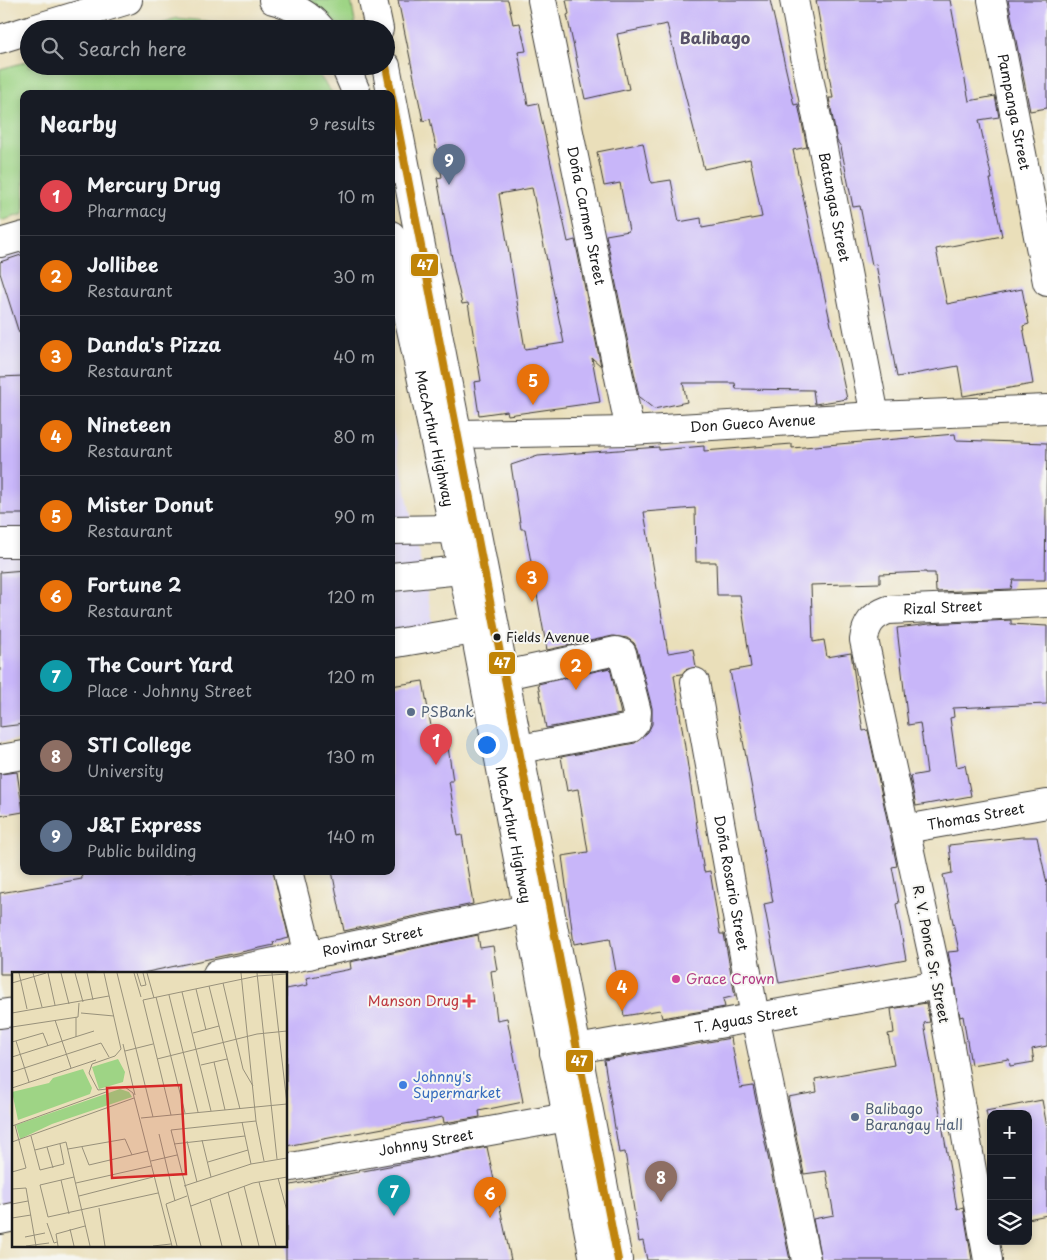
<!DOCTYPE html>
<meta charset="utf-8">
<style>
body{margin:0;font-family:"Playpen Sans",sans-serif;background:#242831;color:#f1f3f6}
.controls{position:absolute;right:15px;bottom:15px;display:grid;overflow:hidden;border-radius:10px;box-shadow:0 2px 8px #0003}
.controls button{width:45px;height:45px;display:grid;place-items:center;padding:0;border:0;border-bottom:1px solid #363941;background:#171b24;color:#f1f3f6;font:25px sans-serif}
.you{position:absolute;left:486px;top:744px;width:18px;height:18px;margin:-12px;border:4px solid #fff;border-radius:50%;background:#1a73e8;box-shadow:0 0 0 8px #1a73e833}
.badge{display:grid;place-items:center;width:32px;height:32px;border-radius:50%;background:#8c9099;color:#fff;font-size:16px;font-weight:700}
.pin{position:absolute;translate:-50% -41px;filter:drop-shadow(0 1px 2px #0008)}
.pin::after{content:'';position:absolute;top:26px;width:18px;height:15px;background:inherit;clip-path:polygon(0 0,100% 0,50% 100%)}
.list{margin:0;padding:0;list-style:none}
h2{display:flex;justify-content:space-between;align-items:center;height:65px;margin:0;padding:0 20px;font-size:21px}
h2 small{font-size:16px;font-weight:400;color:#9ea1a6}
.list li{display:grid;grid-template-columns:32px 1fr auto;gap:15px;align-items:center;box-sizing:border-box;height:80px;padding:0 20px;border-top:1px solid #363941}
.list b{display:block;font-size:19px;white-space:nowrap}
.list p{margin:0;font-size:16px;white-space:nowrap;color:#9ea1a6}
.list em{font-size:16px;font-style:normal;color:#9ea1a6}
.icon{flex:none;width:28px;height:28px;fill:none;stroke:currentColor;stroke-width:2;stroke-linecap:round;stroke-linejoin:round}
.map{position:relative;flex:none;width:1047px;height:1260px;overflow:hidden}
.search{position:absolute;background:#171b24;box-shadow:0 2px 8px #0003;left:20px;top:20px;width:375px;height:55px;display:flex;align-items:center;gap:12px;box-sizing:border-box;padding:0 18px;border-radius:28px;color:#9ea1a6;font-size:19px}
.panel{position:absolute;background:#171b24;box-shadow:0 2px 8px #0003;left:20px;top:90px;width:375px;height:785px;border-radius:10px}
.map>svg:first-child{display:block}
</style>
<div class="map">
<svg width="1047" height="1260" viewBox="0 0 1047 1260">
<rect width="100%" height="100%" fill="#f6f6f2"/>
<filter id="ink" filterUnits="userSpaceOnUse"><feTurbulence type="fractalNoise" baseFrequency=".02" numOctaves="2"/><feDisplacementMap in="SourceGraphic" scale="10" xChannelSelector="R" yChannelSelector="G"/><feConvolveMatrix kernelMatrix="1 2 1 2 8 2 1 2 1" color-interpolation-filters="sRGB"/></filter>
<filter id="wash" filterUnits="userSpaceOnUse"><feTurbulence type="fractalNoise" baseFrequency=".0096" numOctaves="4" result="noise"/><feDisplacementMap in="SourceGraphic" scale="20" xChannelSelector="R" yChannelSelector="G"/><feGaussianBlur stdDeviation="1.12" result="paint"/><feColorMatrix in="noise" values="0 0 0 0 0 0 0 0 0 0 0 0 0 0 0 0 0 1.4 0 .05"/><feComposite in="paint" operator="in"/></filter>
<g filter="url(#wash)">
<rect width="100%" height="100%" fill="#eadfba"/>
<!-- built -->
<path fill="#ddd5f6" d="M24,245V739L0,742V252Z
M391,419L437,641L391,647Z
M14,1026V1205L0,1207V1028Z"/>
<!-- green -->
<path fill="#9ed485" stroke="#5d7850" d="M306,0H351L356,28L344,29Z
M177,18L233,24L243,29H141Z
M29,61V66H312L333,94H24V214L0,221V69Z"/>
<g id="blocks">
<!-- building -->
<path fill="#c8b6f9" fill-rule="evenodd" d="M398,0H508L513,24L520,23L526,51L518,52L528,105L538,103L568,242L575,240L601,366L592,358L600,402L508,415L507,411L479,415L474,382L481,381L468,303L462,304L454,269L437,178L442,177L430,119L423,121ZM532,188L564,343L525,349L499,194Z
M566,0H770L794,105L798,104L807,147L793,150L847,399L815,404L813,390L736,389L735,383H683L687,402L654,409L639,397L606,235L629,231L620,183L604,186L597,152L643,143L651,183L671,180L679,222L701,218L702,228L762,217L750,159L704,169L667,24L617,34L629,89L585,99L567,15L569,14Z
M816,0H950L969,101L995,96L999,117L979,120L992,179H990L1002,236L936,249L947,304L1022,289L1029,324L1023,326L1033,384L963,396L958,366L897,377L876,264L872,265L860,206L853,207L841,147L837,141L829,98H833Z
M1008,0H1047V108L1030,111Z
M24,254V333H19L0,273V262Z
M24,376V514H0V377Z
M955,434L956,440L1047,443L1045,580H1013L1011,589L936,592L935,573H926V572L880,574V583L811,585L813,642L824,640L827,657L851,653L863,731L868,730L897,866L892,867L899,903L896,904L906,960L779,983L764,904L773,902L730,671L751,667L740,595H717L716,562H696L695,508L644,512L668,653L693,649L696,667L685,670L682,674L674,675L704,872L710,871L720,934H724L735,996L723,999L725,1007L662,1018L660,1010L624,1016L610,938L574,944L562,856L588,852L578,789L567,791L561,757L635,743L648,732L652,724V708L637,649L634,643L627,638L613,636L547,650L525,529H521L511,465L538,456L659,447V450L704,446V451L792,444V448Z
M24,570V724L0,727V572Z
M1011,620V624L1047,626V704L953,708L954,717L950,718L957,767L965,765L971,796L916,806L910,776L927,773L920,723L908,725L897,628L929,624Z
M610,668L621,714L546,728L538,684Z
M423,681L435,749L448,747L453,781H449L458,836L462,835L473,904L344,931L332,871H391V686Z
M17,772L23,812L0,816V774Z
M1022,837H1037L1047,884V1046L1032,1049L1034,1062L1010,1066L1009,1059L971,1065L963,1016L960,1017L948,952L959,951L943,875L952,873L949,845Z
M81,871H273L289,938L273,942L274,945L138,974H0V893L82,879Z
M478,935L480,948L493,946L497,970L491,971L497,1020L507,1018L523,1102L479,1111L480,1117L444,1123L443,1117L286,1146V989L308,985L306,978L351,969L350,962Z
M926,1003L930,1022L924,1023L957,1209L963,1207L972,1260H821L813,1219L834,1215L826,1171L804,1174L788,1097L817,1092L815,1079L894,1065L888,1034L894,1033L891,1009Z
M731,1038L740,1088L753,1086L790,1260H647L643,1241L639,1242L625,1152L619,1153L604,1060Z
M1042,1100L1047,1127V1215L1028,1219V1114H991V1136L986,1111Z
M487,1147L511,1260H286V1186Z"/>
</g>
</g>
<g filter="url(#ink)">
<use href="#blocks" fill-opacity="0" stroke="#3b3934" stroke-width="1"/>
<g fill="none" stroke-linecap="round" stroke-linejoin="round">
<defs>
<g id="minor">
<path id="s1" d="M542,0L630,431"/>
<path id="s2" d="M794,0L875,416"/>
<path id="s3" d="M992,0L1047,282"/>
<path d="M391,530L453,529"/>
<path d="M0,543H24"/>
<path d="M391,577L461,570"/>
<path d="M391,644L474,630"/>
<path d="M505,675L616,651L622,653L637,712L636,722L631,728L520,749"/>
<path id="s4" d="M695,682L755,1017L806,1260"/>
<path d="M0,759L24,755"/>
<path id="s5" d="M906,829L1047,804"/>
<path d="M288,871L309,955"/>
<path id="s6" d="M217,974L527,909"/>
<path d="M0,1014L14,1012"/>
<path id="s7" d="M554,1053L939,985"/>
<path id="s8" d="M286,1168L567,1117"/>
<path d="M0,1220L14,1217"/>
<path id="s9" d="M988,1260L939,985L864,640C866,624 872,616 888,610L1047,603"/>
</g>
<g id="major">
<path d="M0,243L24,236"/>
<path id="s10" d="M458,434L630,431L875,416L1047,409"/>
</g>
<g id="highway">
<path d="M273,0C289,4 310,15 321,29"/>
<path d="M373,0L379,29"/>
<path d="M33,29L128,0"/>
<path d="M0,39L29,30"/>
<path d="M345,66L357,94"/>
<path d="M386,66L618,1260"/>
<path id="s11" d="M391,235L470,606L594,1260"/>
</g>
</defs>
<!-- minor casing -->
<use href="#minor" stroke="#3b3934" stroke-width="30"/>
<!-- major casing -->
<use href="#major" stroke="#3b3934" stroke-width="30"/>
<!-- highway casing -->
<use href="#highway" stroke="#3b3934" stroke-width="30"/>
<!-- minor -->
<use href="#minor" stroke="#fff" stroke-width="28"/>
<!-- major -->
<use href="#major" stroke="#fff" stroke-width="28"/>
<!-- highway -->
<use href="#highway" stroke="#fff" stroke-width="28"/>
<defs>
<path id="bus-1" d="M386,66L618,1260"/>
</defs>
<!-- bus-1 casing -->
<use href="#bus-1" stroke="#f6f6f2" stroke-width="11"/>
<!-- bus-1 -->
<use href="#bus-1" stroke="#c08407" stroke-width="8"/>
</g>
</g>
<!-- markers -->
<circle fill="#1c1c1c" stroke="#f6f6f2" stroke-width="2" cx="497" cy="637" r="4.5"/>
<g fill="#5c6f8a" stroke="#f6f6f2" stroke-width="2">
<circle cx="411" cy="712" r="5"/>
<circle cx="855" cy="1117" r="5"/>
</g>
<circle fill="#d1479c" stroke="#f6f6f2" stroke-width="2" cx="676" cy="979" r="5"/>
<path fill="#e0444e" stroke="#f6f6f2" stroke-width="2" d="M466.5 993.5h5v5h5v5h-5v5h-5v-5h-5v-5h5z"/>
<circle fill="#3f7fe0" stroke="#f6f6f2" stroke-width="2" cx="403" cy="1085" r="5"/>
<g text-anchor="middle" stroke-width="4" stroke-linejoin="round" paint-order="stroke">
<!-- bus labels -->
<g font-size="13" fill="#1c1c1c" stroke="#f6f6f2" text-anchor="start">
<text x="506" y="642">Fields Avenue</text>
</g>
<!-- street labels -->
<g font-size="14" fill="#1c1c1c" stroke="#f6f6f2">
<text dy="5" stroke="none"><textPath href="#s3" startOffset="114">Pampanga Street</textPath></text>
<text dy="5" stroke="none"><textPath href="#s2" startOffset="211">Batangas Street</textPath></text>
<text dy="5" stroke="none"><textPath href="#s1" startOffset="220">Doña Carmen Street</textPath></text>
<text dy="5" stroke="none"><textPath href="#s10" startOffset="295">Don Gueco Avenue</textPath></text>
<text dy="5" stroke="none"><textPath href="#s11" startOffset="208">MacArthur Highway</textPath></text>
<text dy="5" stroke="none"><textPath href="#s9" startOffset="728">Rizal Street</textPath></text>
<text dy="5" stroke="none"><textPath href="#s5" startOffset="71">Thomas Street</textPath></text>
<text dy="5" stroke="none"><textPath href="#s11" startOffset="612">MacArthur Highway</textPath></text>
<text dy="5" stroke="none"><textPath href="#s4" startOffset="204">Doña Rosario Street</textPath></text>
<text dy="5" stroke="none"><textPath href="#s6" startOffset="159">Rovimar Street</textPath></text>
<text transform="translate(931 954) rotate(79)" y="5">R. V. Ponce Sr. Street</text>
<text dy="5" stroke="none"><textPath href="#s7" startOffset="195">T. Aguas Street</textPath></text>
<text dy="5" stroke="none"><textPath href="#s8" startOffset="142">Johnny Street</textPath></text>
</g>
<!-- service labels -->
<g font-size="14" fill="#4e5e75" stroke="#f6f6f2" text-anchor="start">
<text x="421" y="717">PSBank</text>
<text x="865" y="1114">Balibago<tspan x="865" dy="16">Barangay Hall</tspan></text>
</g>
<!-- hotel labels -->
<g font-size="14" fill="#b23c85" stroke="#f6f6f2" text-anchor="start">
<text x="686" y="984">Grace Crown</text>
</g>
<!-- health labels -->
<g font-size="14" fill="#be3a42" stroke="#f6f6f2" text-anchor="end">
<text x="459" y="1006">Manson Drug</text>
</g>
<!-- shop labels -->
<g font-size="14" fill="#366cbe" stroke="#f6f6f2" text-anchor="start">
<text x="413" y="1082">Johnny's<tspan x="413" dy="16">Supermarket</tspan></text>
</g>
<!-- quarter labels -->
<g font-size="16" font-weight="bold" fill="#585269" stroke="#f6f6f2">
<text x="715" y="44">Balibago</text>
</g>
</g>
<!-- overview -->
<g transform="translate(12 972)">
<rect width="275" height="275" fill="#eadfba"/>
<path d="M106,87L113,100L111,110L87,117L80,95ZM71,97L80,116L78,122L6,148L0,120L37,111L41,106ZM108,117L117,120L120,125L40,152L8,167L4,153Z" fill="#9ed485"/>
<path fill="none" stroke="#98917b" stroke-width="1" d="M7,1L15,37M21,1L30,35M36,1L43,33M49,1L57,32M63,1L71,30M75,1L81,28M92,1L109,77L103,84L80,92L77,101L86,118L113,115L121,121L160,274M105,1L141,145M122,1L129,25M125,1L129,14L134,13L131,1M135,1L142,26M229,1L244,149L252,189M245,1L265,187M260,1L275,132M0,11L34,1M211,11L231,97L241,114M197,14L228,137M184,17L194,58M170,20L199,139M157,23L186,140M144,25L173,141M0,41L97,24M69,41L102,44M43,48L59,96M0,55L66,45L67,31M181,61L207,54M64,65V45M4,69L17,110M0,70L31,61L36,74M111,72L123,123M113,79L141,72M0,85L82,59M145,87L245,62L275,59M202,90L213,138M189,93L215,87M0,100L89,71L97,85M0,116L84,88M159,143L131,28L245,4L275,2M129,146L275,132M230,150L239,192M0,154L94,120M147,162L163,229M19,164L28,198L52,192L48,172M190,168L199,205M175,169L185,210M0,170L122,126M162,172L233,164M35,175L41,196M70,175L77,193L136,179M56,177L113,167L120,183M23,178L54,170L78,274M139,189L165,183M196,190L236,178M0,200L14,196L3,153M62,205L28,213L36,245L146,221M266,206L275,239M49,208L57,242M247,210L264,274M64,211L139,194M172,214L239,192L275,186M232,214L247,274M0,217L14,216L24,274M216,220L230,274M67,224L141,205M198,227L210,274M0,232L16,229M154,232L165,274M154,232L175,224M179,234L241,211L275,205M87,236L93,274M0,246L19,243M35,251L42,271L45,270M58,257L62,274M13,265L33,261M14,274L37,271M46,274L44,262L73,254M141,274L159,272M189,274L159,158L244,149"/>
<path fill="#d62828" fill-opacity="0.15" stroke="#d62828" stroke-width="2.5" d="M169,113L174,202L100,206L95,116Z"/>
<rect width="275" height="275" fill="none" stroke="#1c1c1c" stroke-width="2.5"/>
</g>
<g stroke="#f6f6f2" stroke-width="2">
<rect x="410" y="253" width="29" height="24" rx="5" fill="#c08407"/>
<rect x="488" y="651" width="28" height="24" rx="5" fill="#c08407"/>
<rect x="565" y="1049" width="29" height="24" rx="5" fill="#c08407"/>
</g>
<g font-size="14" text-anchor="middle" font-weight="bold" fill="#fff">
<text x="425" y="270">47</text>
<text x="502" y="668">47</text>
<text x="579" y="1066">47</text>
</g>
</svg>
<div class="controls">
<button>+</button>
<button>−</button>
<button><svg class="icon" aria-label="layers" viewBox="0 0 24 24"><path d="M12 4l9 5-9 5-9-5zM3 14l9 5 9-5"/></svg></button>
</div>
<div class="you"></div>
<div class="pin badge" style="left:436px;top:765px;background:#e0444e">1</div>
<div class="pin badge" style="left:576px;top:690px;background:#e8710a">2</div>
<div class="pin badge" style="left:532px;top:602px;background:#e8710a">3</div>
<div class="pin badge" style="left:622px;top:1011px;background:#e8710a">4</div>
<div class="pin badge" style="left:533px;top:405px;background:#e8710a">5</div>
<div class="pin badge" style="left:490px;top:1218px;background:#e8710a">6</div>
<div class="pin badge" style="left:394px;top:1216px;background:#0f9aa8">7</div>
<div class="pin badge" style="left:661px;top:1202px;background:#8d6e63">8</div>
<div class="pin badge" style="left:449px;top:185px;background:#5c6f8a">9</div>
<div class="search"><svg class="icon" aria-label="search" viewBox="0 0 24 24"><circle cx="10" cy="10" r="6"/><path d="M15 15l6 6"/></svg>Search here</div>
<section class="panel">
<h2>Nearby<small>9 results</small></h2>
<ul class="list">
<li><span class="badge" style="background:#e0444e">1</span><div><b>Mercury Drug</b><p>Pharmacy</p></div><em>10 m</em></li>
<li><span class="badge" style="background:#e8710a">2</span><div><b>Jollibee</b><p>Restaurant</p></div><em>30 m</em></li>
<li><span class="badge" style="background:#e8710a">3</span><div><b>Danda's Pizza</b><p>Restaurant</p></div><em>40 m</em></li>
<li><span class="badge" style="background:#e8710a">4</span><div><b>Nineteen</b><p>Restaurant</p></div><em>80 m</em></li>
<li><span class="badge" style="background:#e8710a">5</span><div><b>Mister Donut</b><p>Restaurant</p></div><em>90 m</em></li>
<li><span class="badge" style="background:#e8710a">6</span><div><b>Fortune 2</b><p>Restaurant</p></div><em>120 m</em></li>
<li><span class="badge" style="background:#0f9aa8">7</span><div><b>The Court Yard</b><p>Place · Johnny Street</p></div><em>120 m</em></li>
<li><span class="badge" style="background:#8d6e63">8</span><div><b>STI College</b><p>University</p></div><em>130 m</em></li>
<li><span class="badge" style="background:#5c6f8a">9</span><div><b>J&amp;T Express</b><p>Public building</p></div><em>140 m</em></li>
</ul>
</section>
</div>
